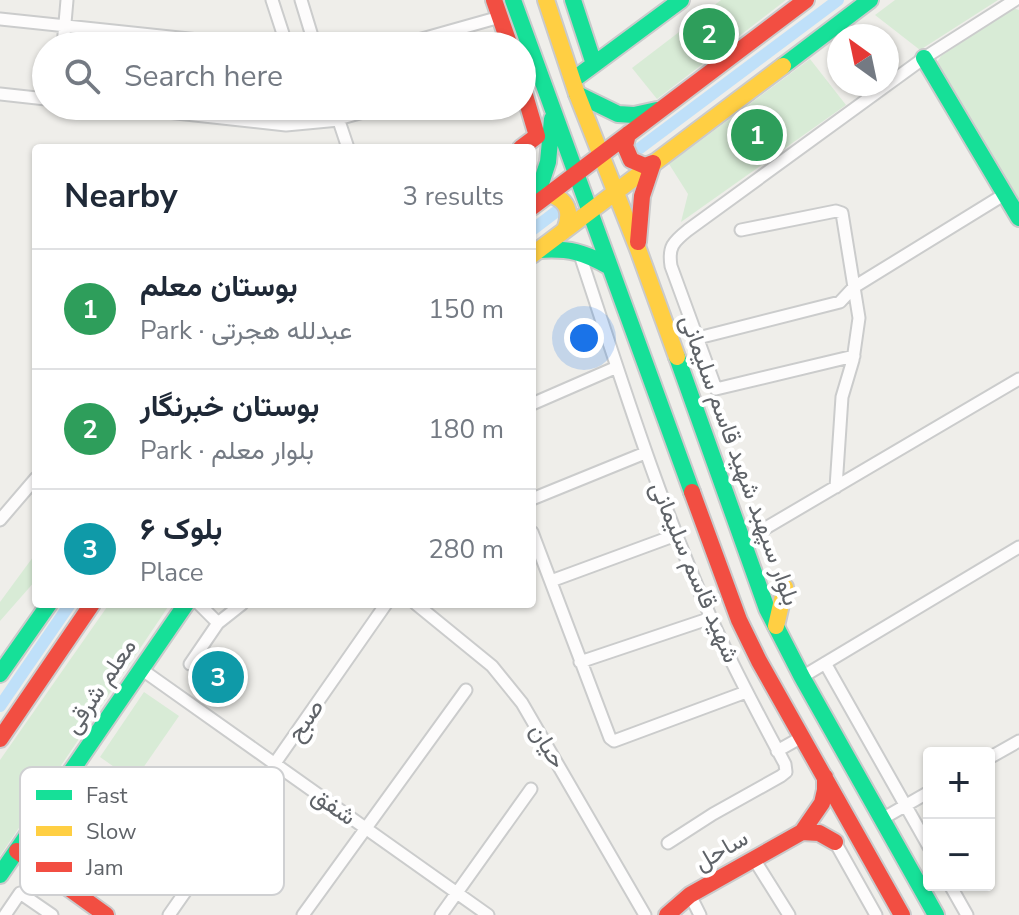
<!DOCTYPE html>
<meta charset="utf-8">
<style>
body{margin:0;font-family:"Nunito Sans",Vazirmatn,sans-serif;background:#f2f2f3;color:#1f2937}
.controls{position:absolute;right:24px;bottom:24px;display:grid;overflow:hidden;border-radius:8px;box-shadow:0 2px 6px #0004}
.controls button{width:72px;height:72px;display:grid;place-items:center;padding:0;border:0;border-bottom:2px solid #e0e1e3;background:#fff;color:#1f2937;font:40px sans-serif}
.compass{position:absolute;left:827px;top:24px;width:72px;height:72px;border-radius:50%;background:#fff;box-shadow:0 2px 6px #0004;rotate:327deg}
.you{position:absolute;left:584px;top:338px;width:28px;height:28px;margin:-20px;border:6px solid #fff;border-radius:50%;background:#1a73e8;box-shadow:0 0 0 12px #1a73e833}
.badge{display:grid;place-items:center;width:52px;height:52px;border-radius:50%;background:#b45309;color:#fff;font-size:26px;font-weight:700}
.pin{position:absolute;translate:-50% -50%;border:4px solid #fff;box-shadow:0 2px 8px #0006}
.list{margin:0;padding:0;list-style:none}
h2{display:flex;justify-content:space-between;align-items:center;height:104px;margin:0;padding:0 32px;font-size:34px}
h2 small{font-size:26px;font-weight:400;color:#747a83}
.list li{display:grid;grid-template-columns:52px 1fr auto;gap:24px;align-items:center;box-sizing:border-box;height:120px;padding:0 32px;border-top:2px solid #e0e1e3}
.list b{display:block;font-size:30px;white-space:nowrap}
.list p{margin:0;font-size:26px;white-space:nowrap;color:#747a83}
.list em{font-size:26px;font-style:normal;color:#747a83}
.icon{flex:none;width:44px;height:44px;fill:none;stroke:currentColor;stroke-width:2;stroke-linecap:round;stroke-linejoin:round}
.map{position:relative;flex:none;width:1019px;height:915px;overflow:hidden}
.search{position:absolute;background:#fff;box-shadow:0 2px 6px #0004;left:32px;top:32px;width:504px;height:88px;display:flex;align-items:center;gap:20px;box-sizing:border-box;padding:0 28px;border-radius:44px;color:#747a83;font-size:30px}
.panel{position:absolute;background:#fff;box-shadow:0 2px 6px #0004;left:32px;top:144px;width:504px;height:464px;border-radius:8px}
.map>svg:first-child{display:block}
</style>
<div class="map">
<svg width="1019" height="915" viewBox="0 0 1019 915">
<rect width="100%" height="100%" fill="#efeeea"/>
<!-- green -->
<path fill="#d8ebd6" d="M721,0H786L657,99L632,68Z
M895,0H998L920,50L875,15Z
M1013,8L1019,10V205L936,64L941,56Z
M810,59L846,105L681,222L688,194L669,164Z
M36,553V580L0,621V602Z
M109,604H170L0,856V760Z
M144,692L179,716L134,781L100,757Z"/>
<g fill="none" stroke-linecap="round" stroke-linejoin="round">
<!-- canal -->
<path stroke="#bfe0f9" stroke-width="12" d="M636,151L838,0
M532,230L557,211
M0,706L70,604"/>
<defs>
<path id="street" d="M272,0L287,46
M301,0L315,46
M0,19L256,46
M63,46L67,0
M397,46L500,17
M0,94L46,99
M112,106L286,125L339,120
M308,106L313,122
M334,106L348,148
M338,119L385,106
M741,230L836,211L842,213L859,318L853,360L842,397L836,487
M579,252C620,375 658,499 711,618C733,667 759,716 785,764L786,772L781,776L713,814L668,843
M698,338L840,302L854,287L1005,194
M854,356L716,389L671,266C668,247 673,242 688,230L924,58L1015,0
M532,404L617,367
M532,499L645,453
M0,520L36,478
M764,529L1019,379
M532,532L610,738L614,741L746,692
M551,581L676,535
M199,604L218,623
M416,604L492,666L522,703L645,915
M580,662L711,618
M825,663L929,847
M190,664L218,623L242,604
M141,669L488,915
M802,677L1019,547
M777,751L802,737
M989,758L1019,741
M882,819L929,792
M835,842L876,915
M754,859L789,915
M950,885L967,915
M690,895L700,915
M5,915L20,893L52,915
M169,915L386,604
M303,915L466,690
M441,915L531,789"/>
<path id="fast" d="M513,0L692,492
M573,0L594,64
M924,58L1019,218
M783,66L870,0
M573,80L681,0
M577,94L618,114L634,115L657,110
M535,202L548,162L552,119
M539,250C569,248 584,252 610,267
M677,357L767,609L802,677L936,915
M0,674L49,604
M0,875L186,604"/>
<path id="slow" d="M546,0L577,94L638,249L677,357
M549,194C568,200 572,212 565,230
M532,255L783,66
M776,626L785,587"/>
<path id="jam" d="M494,0L510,46
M628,134L625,146L631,160L645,166L653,163
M521,148L537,136L522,85
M532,207L806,0
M638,242L642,196L653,163
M692,492L739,620L759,661L902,915
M0,739L92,604
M802,832L819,833L835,842
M17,851L106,915
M667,915L690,895L802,832L822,803L825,790V777"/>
</defs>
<!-- street casing -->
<use href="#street" stroke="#cbcccc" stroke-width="15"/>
<!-- fast casing -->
<use href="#fast" stroke="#cacacb" stroke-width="20"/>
<!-- slow casing -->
<use href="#slow" stroke="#cacacb" stroke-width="20"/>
<!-- jam casing -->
<use href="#jam" stroke="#cacacb" stroke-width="20"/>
<!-- street -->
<use href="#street" stroke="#fdfcfc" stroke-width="11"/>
<!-- fast -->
<use href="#fast" stroke="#16e098" stroke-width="16"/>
<!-- slow -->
<use href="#slow" stroke="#ffcf43" stroke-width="16"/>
<!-- jam -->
<use href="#jam" stroke="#f24e42" stroke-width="16"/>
</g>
<g text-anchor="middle" stroke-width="8" stroke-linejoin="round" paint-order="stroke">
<!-- street labels -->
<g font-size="24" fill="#5f6368" stroke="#fff">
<text transform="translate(740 460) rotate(70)" y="8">بلوار سپهبد شهید قاسم سلیمانی</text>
<text transform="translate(695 572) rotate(67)" y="8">شهید قاسم سلیمانی</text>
<text transform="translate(100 686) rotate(-56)" y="8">معلم شرقی</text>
<text transform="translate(305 720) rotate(-55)" y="8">صبح</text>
<text transform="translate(548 746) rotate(59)" y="8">حیان</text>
<text transform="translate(334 806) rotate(35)" y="8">شفق</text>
<text transform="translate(721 850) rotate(-30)" y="8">ساحل</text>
</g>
</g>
<!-- legend -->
<rect x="20" y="767" width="264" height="128" rx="12" fill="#fff" stroke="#cfd0d2" stroke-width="2"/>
<rect x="36" y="790" width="36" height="10" fill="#16e098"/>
<rect x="36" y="826" width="36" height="10" fill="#ffcf43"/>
<rect x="36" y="862" width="36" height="10" fill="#f24e42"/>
<g font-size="22" fill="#5f6368">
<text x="86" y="803">Fast</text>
<text x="86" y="839">Slow</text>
<text x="86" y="875">Jam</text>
</g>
</svg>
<div class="controls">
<button>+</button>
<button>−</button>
</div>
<svg class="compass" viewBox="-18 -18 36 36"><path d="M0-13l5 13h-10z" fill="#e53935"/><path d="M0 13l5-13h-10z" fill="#747a83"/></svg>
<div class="you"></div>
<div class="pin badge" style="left:757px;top:135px;background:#2e9e5b">1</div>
<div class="pin badge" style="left:709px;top:34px;background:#2e9e5b">2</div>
<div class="pin badge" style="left:218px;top:677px;background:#0f9aa8">3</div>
<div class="search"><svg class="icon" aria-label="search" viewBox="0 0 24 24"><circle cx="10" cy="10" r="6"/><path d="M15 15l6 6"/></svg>Search here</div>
<section class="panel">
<h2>Nearby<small>3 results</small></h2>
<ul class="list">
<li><span class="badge" style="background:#2e9e5b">1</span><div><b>بوستان معلم</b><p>Park · عبدلله هجرتی</p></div><em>150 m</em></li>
<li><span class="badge" style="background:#2e9e5b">2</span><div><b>بوستان خبرنگار</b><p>Park · بلوار معلم</p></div><em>180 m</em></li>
<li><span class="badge" style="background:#0f9aa8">3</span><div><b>بلوک ۶</b><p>Place</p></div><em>280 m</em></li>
</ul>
</section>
</div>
